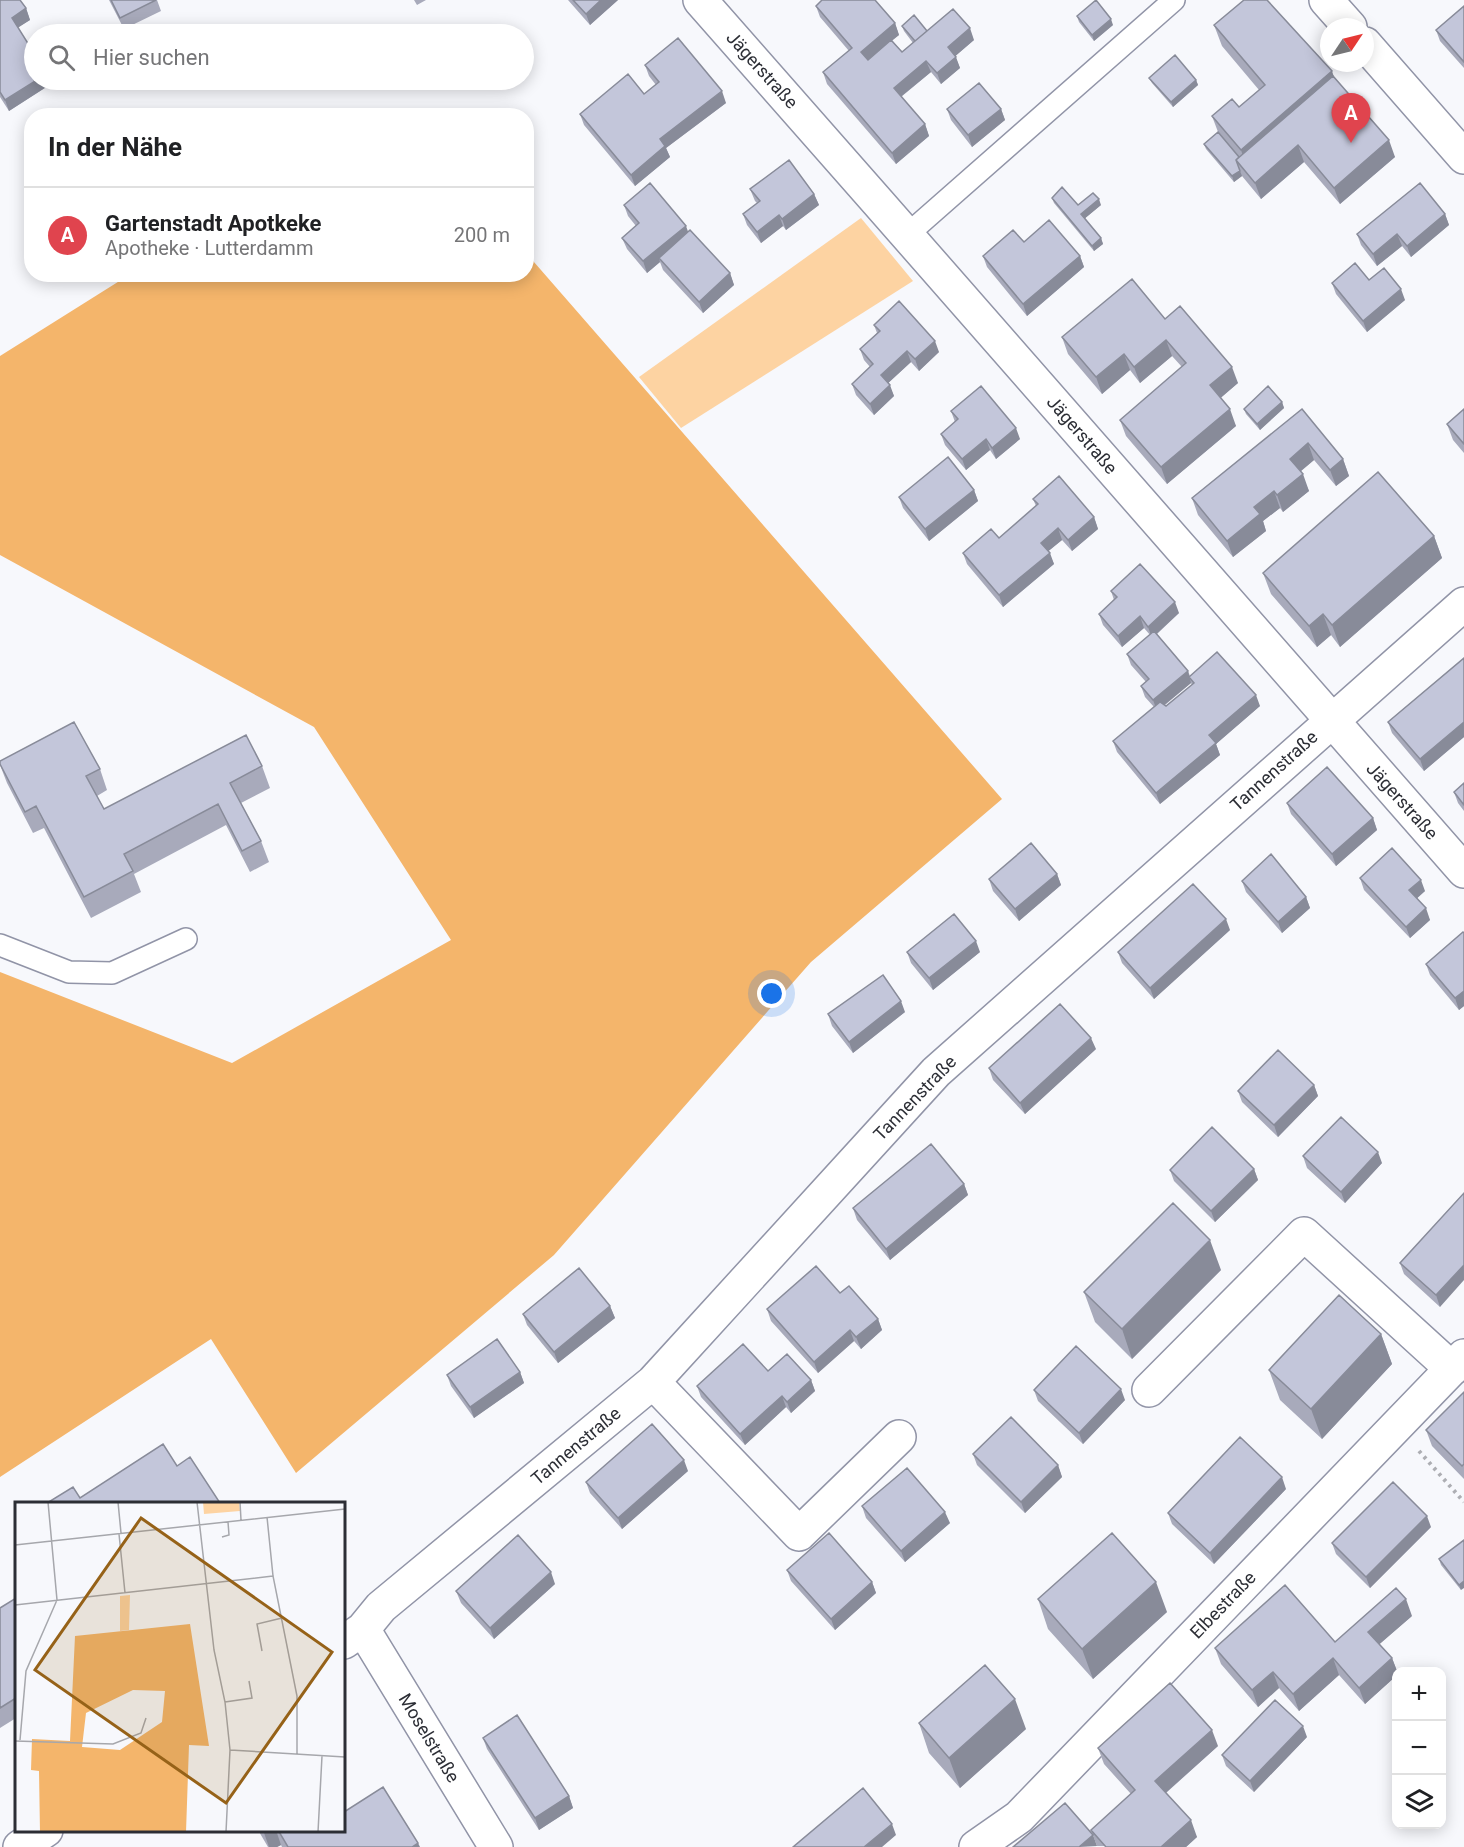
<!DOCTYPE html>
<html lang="de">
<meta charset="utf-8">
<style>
body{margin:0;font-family:Roboto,sans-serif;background:#f6f6f6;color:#202124}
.controls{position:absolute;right:18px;bottom:18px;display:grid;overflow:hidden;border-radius:12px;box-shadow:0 3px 15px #0003}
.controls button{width:54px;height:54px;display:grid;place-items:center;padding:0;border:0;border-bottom:2px solid #e0e0e0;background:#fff;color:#202124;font:30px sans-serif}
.compass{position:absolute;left:1320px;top:18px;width:54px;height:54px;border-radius:50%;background:#fff;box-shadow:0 3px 15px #0003;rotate:55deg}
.you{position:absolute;left:772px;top:994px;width:21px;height:21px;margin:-15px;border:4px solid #fff;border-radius:50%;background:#1a73e8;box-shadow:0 0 0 9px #1a73e833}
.badge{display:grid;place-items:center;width:39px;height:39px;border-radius:50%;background:#966218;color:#fff;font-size:20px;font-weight:700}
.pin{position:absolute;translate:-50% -50px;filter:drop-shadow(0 2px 3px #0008)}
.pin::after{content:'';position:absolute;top:32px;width:21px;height:18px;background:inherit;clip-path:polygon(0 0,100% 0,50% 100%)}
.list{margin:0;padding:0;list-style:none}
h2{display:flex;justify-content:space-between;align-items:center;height:78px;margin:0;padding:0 24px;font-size:26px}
h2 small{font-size:20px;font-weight:400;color:#757577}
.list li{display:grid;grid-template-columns:39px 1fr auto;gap:18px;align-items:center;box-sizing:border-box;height:96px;padding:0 24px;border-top:2px solid #e0e0e0}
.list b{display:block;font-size:22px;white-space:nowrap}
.list p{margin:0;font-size:20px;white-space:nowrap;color:#757577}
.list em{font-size:20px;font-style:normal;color:#757577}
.icon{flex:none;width:33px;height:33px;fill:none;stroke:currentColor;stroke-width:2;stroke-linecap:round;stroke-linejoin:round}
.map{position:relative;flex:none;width:1464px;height:1847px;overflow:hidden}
.search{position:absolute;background:#fff;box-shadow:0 3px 15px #0003;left:24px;top:24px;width:510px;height:66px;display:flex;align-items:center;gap:15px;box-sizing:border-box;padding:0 21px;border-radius:33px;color:#757577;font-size:22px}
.panel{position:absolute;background:#fff;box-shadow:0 3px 15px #0003;left:24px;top:108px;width:510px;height:174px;border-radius:24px}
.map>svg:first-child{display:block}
</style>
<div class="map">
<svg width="1464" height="1847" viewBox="0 0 1464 1847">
<rect width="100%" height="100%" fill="#f7f8fc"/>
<!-- green -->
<path fill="#fdd3a2" d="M861,218L913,281L681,428L639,377Z"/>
<!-- forest -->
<path fill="#f4b56b" d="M527,254L1002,799L811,962L554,1255L296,1473L211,1339L0,1477V972L232,1063L451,940L314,727L0,555V356L129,275L526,274Z"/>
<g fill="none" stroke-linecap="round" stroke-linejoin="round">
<defs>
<path id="lane" d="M908,234L1174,0
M0,945L69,972L112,973L186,939"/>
<path id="street" d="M700,0C956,289 1207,582 1464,871
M653,1382L799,1534L899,1437
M1149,1390L1304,1234L1452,1369
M363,1629L496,1847
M344,1642L363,1629L381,1607L653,1382L936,1072L1464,604
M20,1847L46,1830
M976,1847L1019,1817L1464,1356"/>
<path id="secondary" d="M1326,0L1350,27
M1365,44L1464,157"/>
</defs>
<!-- lane casing -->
<use href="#lane" stroke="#9194a7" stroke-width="24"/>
<!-- street casing -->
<use href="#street" stroke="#9194a7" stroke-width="36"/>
<!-- secondary casing -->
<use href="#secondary" stroke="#9194a7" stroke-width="36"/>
<!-- path -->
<path stroke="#adaeb3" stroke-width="4" stroke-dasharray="3 4.5" stroke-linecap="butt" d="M1419,1451L1464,1502"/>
<!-- lane -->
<use href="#lane" stroke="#fff" stroke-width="21"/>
<!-- street -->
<use href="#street" stroke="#fff" stroke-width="33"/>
<!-- secondary -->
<use href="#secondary" stroke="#fff" stroke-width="33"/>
</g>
<!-- wall -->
<path fill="#a8aabb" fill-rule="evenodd" d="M0,0L26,8L30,20L18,27L51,84L9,111L0,97Z
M109,0H157L161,11L124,29Z
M414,0H426L417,5Z
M568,0H618L590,25Z
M816,6L895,23L899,35L892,40L902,52L913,43L904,31L902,26L974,40L955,56L960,68L941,84L931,72L901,97L925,124L929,136L896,164L827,84L823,72L849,51L820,17Z
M1464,6V68L1440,41L1436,30Z
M1077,16L1113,25L1094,41L1079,22Z
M1214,25L1333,76L1395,157L1340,204L1304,162L1261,199L1242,176L1234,182L1206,149L1204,144L1218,132L1212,116L1239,107L1259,90L1222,46Z
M645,65L726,103L666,148L670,157L635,186L584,125L580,114L644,94L656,85L649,76Z
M1149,78L1196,80L1198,85L1173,107L1152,83Z
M947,109H1001L1005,120L972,147L951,120Z
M750,189L814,194L819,205L786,230L783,226L761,243L747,225L743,214L757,203L755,201Z
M1052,198L1078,205H1101L1085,218L1101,238L1103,244L1094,251L1054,203Z
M624,205L688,232L730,273L734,285L703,313L663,270L660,262L647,273L627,249L622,238L636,226L628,216Z
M1445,214L1449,225L1411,257L1402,246L1377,266L1361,245L1357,234Z
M1024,242L1080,256L1084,267L1027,316L987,267L983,256Z
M1369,280L1405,300L1367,332L1336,294L1332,283Z
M1165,319L1238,383L1220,398L1236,426L1167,484L1126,436L1120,420L1182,367L1172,356L1140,383L1130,370L1102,394L1068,354L1062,337Z
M874,325L939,352L919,371L911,362L888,383L894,396L874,415L856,395L852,384L870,367L864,360L860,349L877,333Z
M1282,402L1284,408L1260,430L1246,414L1244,409Z
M1302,409L1343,459L1349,476L1336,486L1314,460L1300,472L1309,491L1283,512L1280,508L1263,521L1266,531L1233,557L1198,515L1192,498Z
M1464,409V453L1453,440L1447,424Z
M951,411L1020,439L996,459L990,450L966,470L945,445L941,434L955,422Z
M974,490L978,501L929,541L903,508L899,497Z
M1033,499L1094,517L1098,529L1072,551L1062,540L1048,551L1054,564L1003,607L967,564L963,553L999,538L1036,506Z
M1434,536L1442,558L1340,647L1331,635L1317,647L1271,594L1263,573Z
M1111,591L1179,613L1157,634L1188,671L1190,676L1260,706L1216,744L1220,755L1160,804L1117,752L1113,741L1154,707L1145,697L1141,686L1146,682L1131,665L1127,654L1150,635L1144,628L1122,647L1103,625L1099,614L1114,600ZM1191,683L1192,685L1166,706L1165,705Z
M1464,658V737L1424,771L1392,733L1388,722Z
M0,765L100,769L107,790L97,796L104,809L262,766L270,788L241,803L261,841L269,862L250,872L226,825L134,874L141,892L91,918L44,828L33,833L7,783Z
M1464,783V811L1458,803L1454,792Z
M1287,803L1373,818L1377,830L1336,866L1291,814Z
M1057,874L1061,885L1019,921L993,891L989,879Z
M1360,878L1425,891L1417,898L1430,920L1410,938L1364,890Z
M1242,881L1306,897L1310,908L1282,933L1246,892Z
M1230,930L1154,999L1122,963L1118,952Z
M1464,933V1006L1459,1010L1430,975L1426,964Z
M907,952H980L933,990L911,963Z
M905,1012L853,1053L832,1026L828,1014Z
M1096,1049L1025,1114L993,1080L989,1068Z
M1314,1085L1318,1096L1278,1137L1242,1102L1238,1091Z
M1303,1156L1382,1163L1345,1203L1307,1168Z
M1254,1169L1258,1180L1215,1222L1174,1181L1170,1170Z
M964,1184L968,1195L890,1260L857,1220L853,1208Z
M1464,1193L1440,1307L1404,1274L1400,1263Z
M1221,1270L1132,1359L1095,1322L1084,1292Z
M840,1293L878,1319L882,1330L861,1349L854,1341L818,1373L771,1321L767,1309Z
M610,1306L615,1318L558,1363L527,1325L523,1314Z
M1381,1334L1392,1364L1322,1439L1280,1400L1269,1370Z
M768,1371L811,1380L815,1391L791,1413L786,1407L745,1445L701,1397L697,1386Z
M520,1372L524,1383L474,1418L451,1386L447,1375Z
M1034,1390L1125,1400L1083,1444L1038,1401Z
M1464,1392V1479L1432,1446L1426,1430Z
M973,1454L1058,1465L1062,1477L1025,1513L977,1465Z
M688,1471L622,1529L590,1493L586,1482Z
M1286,1489L1214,1564L1172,1524L1168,1513Z
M862,1506L950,1523L905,1562L866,1518Z
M1431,1527L1370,1588L1336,1554L1332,1543Z
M1464,1540L1461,1590L1441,1565L1439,1559Z
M787,1570L872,1582L876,1593L835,1630L791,1581Z
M555,1584L494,1639L461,1603L456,1591Z
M16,1598V1718L0,1728V1608Z
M1038,1599L1167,1612L1093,1679L1048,1629Z
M1412,1616L1379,1644L1392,1658L1397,1671L1396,1676L1365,1704L1339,1675L1299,1711L1279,1688L1258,1707L1221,1664L1215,1648L1335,1642Z
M919,1723L1026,1729L960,1788L929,1753Z
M1307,1737L1254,1792L1226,1766L1222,1755Z
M483,1738L569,1796L573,1808L539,1830L487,1749Z
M1218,1746L1166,1793L1197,1837L1186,1847L1097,1846L1091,1830L1131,1794L1104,1764L1098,1748Z
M258,1830H344L420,1847H282L281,1845L277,1847H268Z"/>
<!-- shaded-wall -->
<path fill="#888b99" d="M601,0H618L590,25L586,14Z
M26,8L30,20L16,29L12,18Z
M1111,19L1113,25L1094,41L1092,35Z
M895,23L899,35L865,63L861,52Z
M970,28L974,40L952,59L948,47Z
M956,57L960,68L941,84L937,73Z
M926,61L931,72L898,99L894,88Z
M1332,71L1339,92L1246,165L1241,150Z
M37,80H49L51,84L9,111L5,100Z
M1196,80L1198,85L1173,107L1171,102Z
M722,91L726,103L666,148L670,157L635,186L631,175L660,139Z
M1001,109L1005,120L972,147L968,135Z
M925,124L929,136L896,164L892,153Z
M1389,140L1395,157L1340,204L1334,188Z
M1298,145L1304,162L1261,199L1255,183Z
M1240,171L1242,176L1234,182L1232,176Z
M814,194L819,205L786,230L782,219Z
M1099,199L1101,205L1083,220L1081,214Z
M1445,214L1449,225L1411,257L1407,246Z
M779,215L783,226L761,243L757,232Z
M686,226L690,237L659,258L660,262L647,273L643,261Z
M1397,234L1402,246L1377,266L1373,254Z
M1101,238L1103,244L1094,251L1092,246Z
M1080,256L1084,267L1027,316L1023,304Z
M730,273L734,285L703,313L699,302Z
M1401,289L1405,300L1367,332L1363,321Z
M1166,340L1172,356L1140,383L1134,367Z
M935,341L939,352L919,371L915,359Z
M907,351L911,362L885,386L881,375Z
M1124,354L1130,370L1102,394L1096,377Z
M1232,367L1238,383L1216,402L1210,385Z
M890,385L894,396L874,415L870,404Z
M1282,402L1284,408L1260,430L1257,424Z
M1230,409L1236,426L1167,484L1161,467Z
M1016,428L1020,439L996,459L992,448Z
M986,439L990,450L966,470L962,459Z
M1308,443L1314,460L1296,475L1290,459Z
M1343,459L1349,476L1336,486L1330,470Z
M1303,474L1309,491L1283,512L1277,495Z
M974,490L978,501L929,541L925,529Z
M1274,491L1280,508L1263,521L1266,531L1233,557L1227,541L1254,507Z
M1094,517L1098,529L1072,551L1068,540Z
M1058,528L1062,540L1045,554L1041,543Z
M1434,536L1442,558L1340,647L1332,625Z
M1050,553L1054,564L1003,607L999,595Z
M1175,602L1179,613L1152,638L1148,627Z
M1323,614L1331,635L1317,647L1309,626Z
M1140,616L1144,628L1122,647L1118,636Z
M1188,671L1191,683L1157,711L1153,700Z
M1256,695L1260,706L1216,744L1220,755L1160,804L1156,793L1209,735Z
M1464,722V737L1424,771L1420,759Z
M1373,818L1377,830L1336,866L1332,854Z
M1057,874L1061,885L1019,921L1015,909Z
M1421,880L1425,891L1414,901L1409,890Z
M1306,897L1310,908L1282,933L1278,922Z
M1426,908L1430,920L1410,938L1406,927Z
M1226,919L1230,930L1154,999L1150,988Z
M976,941L980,952L933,990L929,978Z
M1464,991V1006L1459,1010L1455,998Z
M901,1001L905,1012L853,1053L849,1042Z
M1091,1038L1096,1049L1025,1114L1020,1103Z
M1314,1085L1318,1096L1278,1137L1274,1125Z
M1378,1152L1382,1163L1345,1203L1341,1192Z
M1254,1169L1258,1180L1215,1222L1211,1211Z
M964,1184L968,1195L890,1260L886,1249Z
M1210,1240L1221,1270L1132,1359L1122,1329Z
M1464,1265V1280L1440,1307L1436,1295Z
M610,1306L615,1318L558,1363L554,1352Z
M878,1319L882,1330L861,1349L856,1337Z
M850,1330L854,1341L818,1373L814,1362Z
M1381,1334L1392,1364L1322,1439L1311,1409Z
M520,1372L524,1383L474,1418L470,1407Z
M811,1380L815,1391L791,1413L787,1402Z
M1121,1389L1125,1400L1083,1444L1079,1433Z
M782,1396L786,1407L745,1445L740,1434Z
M684,1460L688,1471L622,1529L618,1518Z
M1058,1465L1062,1477L1025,1513L1021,1502Z
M1282,1477L1286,1489L1214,1564L1210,1553Z
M945,1512L950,1523L905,1562L901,1551Z
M1427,1516L1431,1527L1370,1588L1366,1577Z
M551,1572L555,1584L494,1639L490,1628Z
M1464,1581V1588L1461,1590L1459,1585Z
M872,1582L876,1593L835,1630L831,1619Z
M1156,1582L1167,1612L1093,1679L1082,1649Z
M1406,1599L1412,1616L1374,1649L1368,1632Z
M1333,1658L1339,1675L1299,1711L1293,1694Z
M1392,1658L1397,1671L1396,1676L1365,1704L1359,1688Z
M1273,1672L1279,1688L1258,1707L1252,1690Z
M1015,1699L1026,1729L960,1788L949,1758Z
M1303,1726L1307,1737L1254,1792L1250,1781Z
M1212,1730L1218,1746L1161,1797L1155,1781Z
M569,1796L573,1808L539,1830L535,1818Z
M1191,1820L1197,1837L1186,1847H1161Z
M892,1824L896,1835L882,1847H864Z
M263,1830H276L281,1845L277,1847H269Z
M1093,1835L1097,1846L1079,1847Z
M418,1843L420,1847H412Z"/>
<!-- building -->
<path fill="#c3c6da" stroke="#888b99" stroke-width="1.5" d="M0,0H20L26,8L12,18L34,53V80H37L5,100L0,92Z
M111,0H156L120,18Z
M573,0H601L586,14Z
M822,0H875L895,23L861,52L868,60L891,40L902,52L953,9L970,28L948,47L956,57L937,73L926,61L894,88L925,124L892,153L823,72L852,48L816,6Z
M1096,0L1111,19L1092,35L1077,16Z
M1244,0H1267L1332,71L1241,150L1212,116L1232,99L1239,107L1265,85L1214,25Z
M1464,6V62L1436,30Z
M914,15L927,31L915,41L902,26Z
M678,38L722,91L660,139L665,146L631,175L580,114L628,74L644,94L659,82L645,65Z
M1175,55L1196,80L1171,102L1149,78Z
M1333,76L1389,140L1334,188L1298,145L1255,183L1236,160Z
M979,83L1001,109L968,135L947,109Z
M1218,132L1239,157L1236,160L1240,171L1232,176L1204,144Z
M789,160L814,194L782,219L779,215L757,232L743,214L760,201L750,189Z
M650,183L686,226L643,261L622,238L639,223L624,205Z
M1420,183L1445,214L1407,246L1397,234L1373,254L1357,234Z
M1062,187L1078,205L1093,193L1099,199L1081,214L1101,238L1092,246L1052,198Z
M1049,220L1080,256L1023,304L983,256L1013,230L1024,242Z
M690,230L730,273L699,302L659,258Z
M1355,263L1369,280L1384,268L1401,289L1363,321L1332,283Z
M1132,279L1165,319L1180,306L1232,367L1210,385L1230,409L1161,467L1120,420L1186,363L1166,340L1134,367L1124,354L1096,377L1062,337Z
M899,301L935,341L915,359L907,351L881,375L890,385L870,404L852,384L873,364L860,349L880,331L874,325Z
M981,386L1016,428L992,448L986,439L962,459L941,434L958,419L951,411Z
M1268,386L1282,402L1257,424L1244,409Z
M1302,409L1343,459L1330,470L1308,443L1290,459L1303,474L1277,495L1274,491L1254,507L1260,514L1227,541L1192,498Z
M1464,409V444L1447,424Z
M948,457L974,490L925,529L899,497Z
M1378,472L1434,536L1332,625L1323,614L1309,626L1263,573Z
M1059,476L1094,517L1068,540L1058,528L1041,543L1050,553L999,595L963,553L991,529L999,538L1038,504L1033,499Z
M1140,564L1175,602L1148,627L1140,616L1118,636L1099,614L1117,597L1111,591Z
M1154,631L1188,671L1153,700L1141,686L1149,679L1127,654Z
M1217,652L1256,695L1209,735L1216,743L1156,793L1113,741L1160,702L1166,706L1194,683L1189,677Z
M1464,658V722L1420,759L1388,722Z
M74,722L100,769L86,776L104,809L246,735L262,766L230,783L261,841L242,851L218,804L124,854L133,871L84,897L36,806L25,812L0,764V761Z
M1327,767L1373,818L1332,854L1287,803Z
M1464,783V805L1454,792Z
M1031,843L1057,874L1015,909L989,879Z
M1392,848L1421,880L1409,890L1426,908L1406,927L1360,878Z
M1271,854L1306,897L1278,922L1242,881Z
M1193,884L1226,919L1150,988L1118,952Z
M954,914L976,941L929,978L907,952Z
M1463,932L1464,933V991L1455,998L1426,964Z
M883,975L901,1001L849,1042L828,1014Z
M1060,1004L1091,1038L1020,1103L989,1068Z
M1278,1050L1314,1085L1274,1125L1238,1091Z
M1341,1117L1378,1152L1341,1192L1303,1156Z
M1212,1127L1254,1169L1211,1211L1170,1170Z
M931,1144L964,1184L886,1249L853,1208Z
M1464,1193V1265L1436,1295L1400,1263Z
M1173,1203L1210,1240L1122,1329L1084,1292Z
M816,1266L840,1293L849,1286L878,1319L856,1337L850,1330L814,1362L767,1309Z
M579,1268L610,1306L554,1352L523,1314Z
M1339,1295L1381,1334L1311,1409L1269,1370Z
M497,1339L520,1372L470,1407L447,1375Z
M743,1344L768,1371L787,1354L811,1380L787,1402L782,1396L740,1434L697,1386Z
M1076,1346L1121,1389L1079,1433L1034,1390Z
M1464,1392V1464L1462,1466L1426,1430Z
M1011,1417L1058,1465L1021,1502L973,1454Z
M652,1424L684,1460L618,1518L586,1482Z
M1240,1437L1282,1477L1210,1553L1168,1513Z
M163,1444L177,1466L190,1457L220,1503H47L73,1487L80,1498Z
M907,1468L945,1512L901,1551L862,1506Z
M1393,1482L1427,1516L1366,1577L1332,1543Z
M829,1533L872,1582L831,1619L787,1570Z
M1112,1533L1156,1582L1082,1649L1038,1599Z
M518,1535L551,1572L490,1628L456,1591Z
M1464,1540V1581L1459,1585L1439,1559Z
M1285,1585L1335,1642L1396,1588L1406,1599L1368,1632L1392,1658L1359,1688L1333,1658L1293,1694L1273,1672L1252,1690L1215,1648Z
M16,1598V1698L0,1708V1608Z
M985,1665L1015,1699L949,1758L919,1723Z
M1170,1683L1212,1730L1155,1781L1191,1820L1161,1847H1106L1091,1830L1135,1790L1098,1748Z
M1275,1700L1303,1726L1250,1781L1222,1755Z
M517,1715L569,1796L535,1818L483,1738Z
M383,1787L418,1843L412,1847H288L278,1830H344V1812Z
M863,1788L892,1824L864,1847H793Z
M1065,1803L1093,1835L1079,1847H1013Z"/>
<g text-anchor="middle" stroke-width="5" stroke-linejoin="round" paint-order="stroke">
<!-- street labels -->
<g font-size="18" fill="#2c2e35" stroke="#fff">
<text transform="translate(762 70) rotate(48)" y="6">Jägerstraße</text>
<text transform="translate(1082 435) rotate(49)" y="6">Jägerstraße</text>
<text transform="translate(1274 771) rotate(-42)" y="6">Tannenstraße</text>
<text transform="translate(1402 801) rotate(48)" y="6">Jägerstraße</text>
<text transform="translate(915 1098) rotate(-46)" y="6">Tannenstraße</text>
<text transform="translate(576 1446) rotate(-40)" y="6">Tannenstraße</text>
<text transform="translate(1223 1605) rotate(-46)" y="6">Elbestraße</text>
<text transform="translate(429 1738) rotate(59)" y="6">Moselstraße</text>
</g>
</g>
<!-- overview -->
<g transform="translate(15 1502)">
<rect width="330" height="330" fill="#f7f8fc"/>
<path d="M188,0H224L225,9L189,12ZM115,93L114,128L105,129V94Z" fill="#fdd3a2"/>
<path d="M175,122L194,244L174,243L171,330H25L24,269L16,268L17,237L55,239L60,134ZM118,188L150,189L147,220L105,248L67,245L71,211Z" fill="#f4b56b" fill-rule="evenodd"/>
<path fill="none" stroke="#a6a7ac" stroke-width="1.5" d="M103,0L106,31M182,0L199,148L210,200L215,248L211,330M225,0L226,18M252,15L258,74L282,194V252M104,32L110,91M207,35L214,33L213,20M0,43L330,7M0,103L258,74M247,149L242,122L267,116M210,200L237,196L234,179M5,238L11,169L42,98L33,0M0,239L98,242L126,231L131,216M215,248L330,255M303,330L307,254"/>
<path fill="#966218" fill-opacity="0.15" stroke="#966218" stroke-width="3" d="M126,16L317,150L211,301L20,168Z"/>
<rect width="330" height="330" fill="none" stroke="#2c2e35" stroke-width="3"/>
</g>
</svg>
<div class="controls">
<button>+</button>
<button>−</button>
<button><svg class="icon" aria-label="layers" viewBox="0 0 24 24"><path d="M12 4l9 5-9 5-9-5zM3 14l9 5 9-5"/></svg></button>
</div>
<svg class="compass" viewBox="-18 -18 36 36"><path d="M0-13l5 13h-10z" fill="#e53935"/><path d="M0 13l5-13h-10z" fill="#757577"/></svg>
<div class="you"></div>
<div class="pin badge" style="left:1351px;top:143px;background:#e0444e">A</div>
<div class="search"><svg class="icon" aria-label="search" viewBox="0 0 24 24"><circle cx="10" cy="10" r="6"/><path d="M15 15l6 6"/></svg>Hier suchen</div>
<section class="panel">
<h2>In der Nähe<small></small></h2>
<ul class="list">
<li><span class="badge" style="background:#e0444e">A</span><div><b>Gartenstadt Apotkeke</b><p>Apotheke · Lutterdamm</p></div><em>200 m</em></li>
</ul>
</section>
</div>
